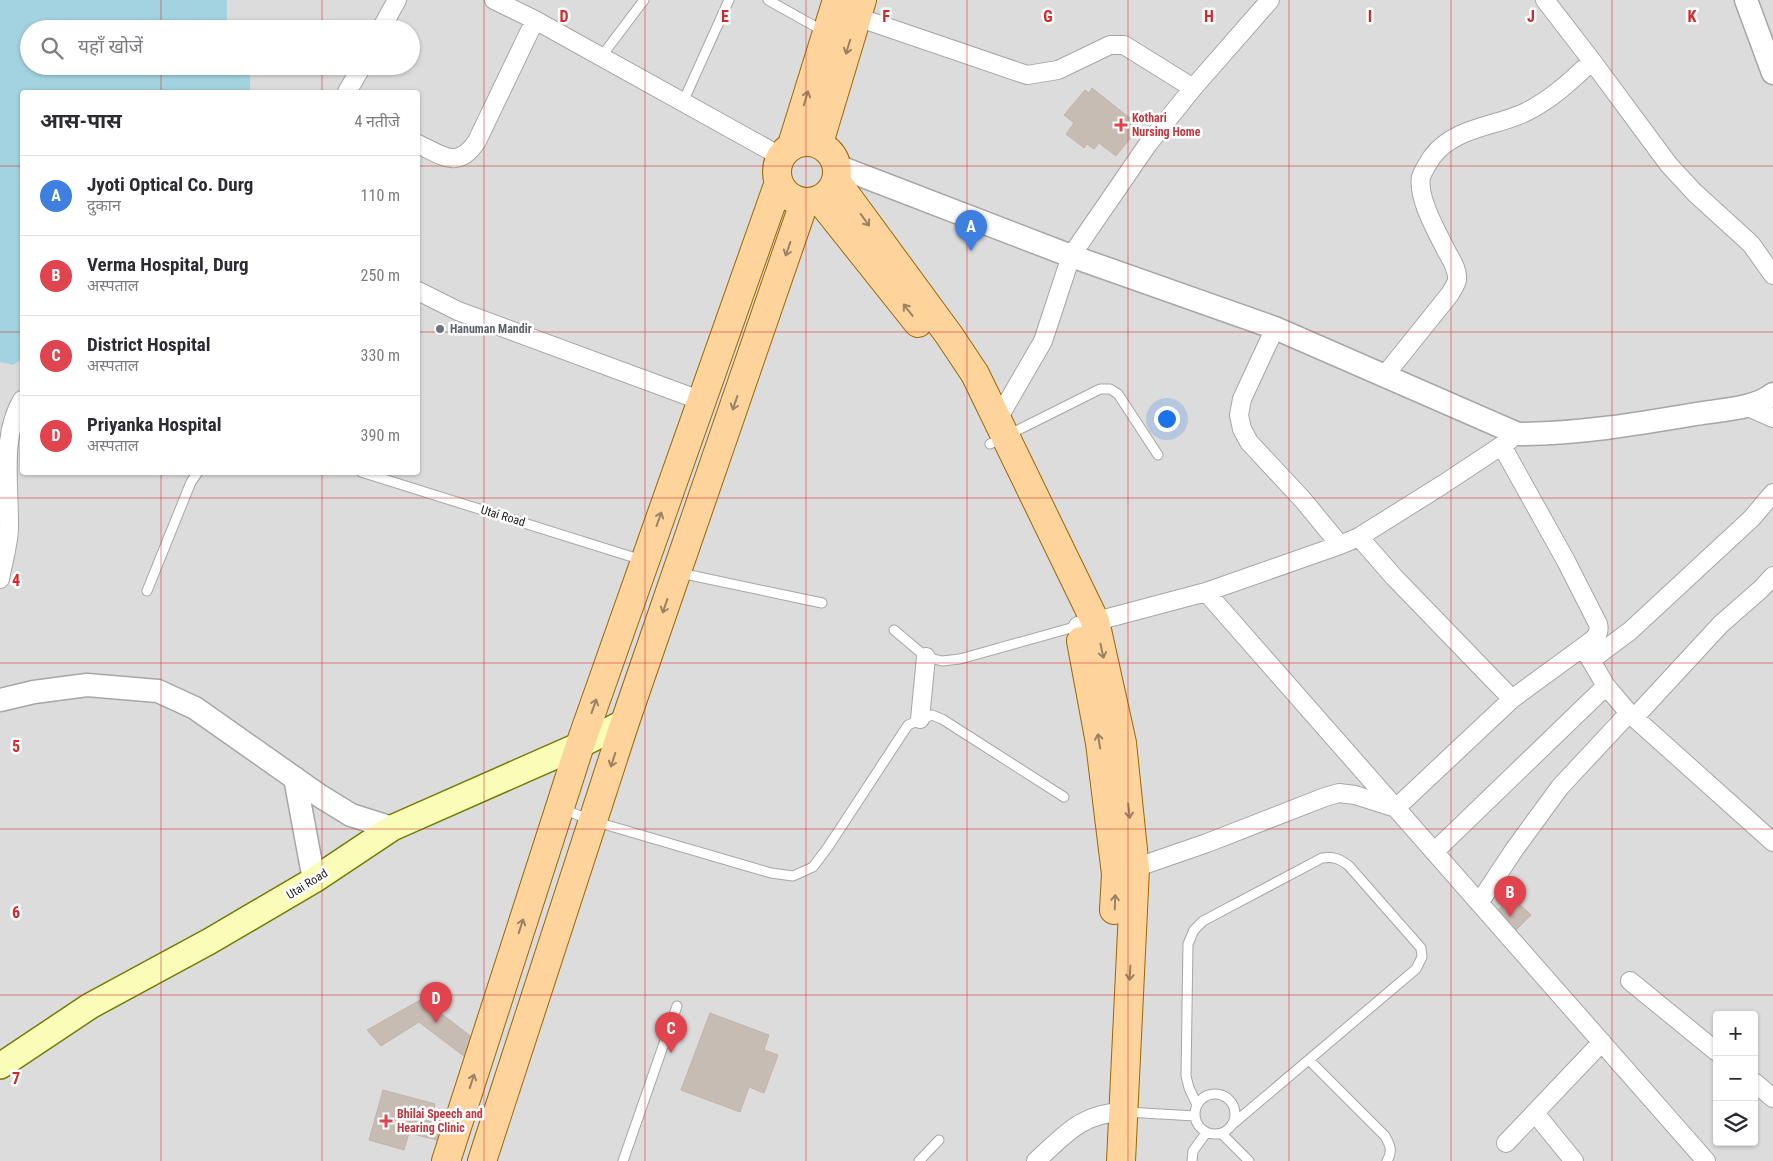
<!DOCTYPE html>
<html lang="hi">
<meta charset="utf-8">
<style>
body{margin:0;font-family:"Roboto Condensed","Noto Sans Devanagari",sans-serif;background:#f7f7f7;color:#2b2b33}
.controls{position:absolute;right:15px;bottom:15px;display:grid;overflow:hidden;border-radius:5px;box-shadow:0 1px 4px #0004}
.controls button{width:45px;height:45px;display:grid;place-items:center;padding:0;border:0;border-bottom:1px solid #e1e1e2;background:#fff;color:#2b2b33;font:25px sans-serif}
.you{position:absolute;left:1166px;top:418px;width:18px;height:18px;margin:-12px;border:4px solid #fff;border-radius:50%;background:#1a73e8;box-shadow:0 0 0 8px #1a73e833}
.badge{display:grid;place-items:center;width:32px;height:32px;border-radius:50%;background:#7c3aed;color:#fff;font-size:16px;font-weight:700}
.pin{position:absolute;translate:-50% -41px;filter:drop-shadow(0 1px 2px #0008)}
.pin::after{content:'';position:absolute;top:26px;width:18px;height:15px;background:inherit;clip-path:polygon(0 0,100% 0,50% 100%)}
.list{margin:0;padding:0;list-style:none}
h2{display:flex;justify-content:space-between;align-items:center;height:65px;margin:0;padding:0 20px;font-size:21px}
h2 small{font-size:16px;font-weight:400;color:#7c7c81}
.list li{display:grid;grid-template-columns:32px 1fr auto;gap:15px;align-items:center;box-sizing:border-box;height:80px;padding:0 20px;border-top:1px solid #e1e1e2}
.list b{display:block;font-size:19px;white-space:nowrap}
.list p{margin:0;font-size:16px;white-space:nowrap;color:#7c7c81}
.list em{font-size:16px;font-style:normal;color:#7c7c81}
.icon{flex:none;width:28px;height:28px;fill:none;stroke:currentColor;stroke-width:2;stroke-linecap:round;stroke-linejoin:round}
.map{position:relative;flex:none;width:1773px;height:1161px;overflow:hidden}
.search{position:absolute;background:#fff;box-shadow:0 1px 4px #0004;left:20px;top:20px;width:400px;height:55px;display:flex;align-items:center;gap:12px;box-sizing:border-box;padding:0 18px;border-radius:28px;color:#7c7c81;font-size:19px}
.panel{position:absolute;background:#fff;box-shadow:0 1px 4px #0004;left:20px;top:90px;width:400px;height:385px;border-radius:5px}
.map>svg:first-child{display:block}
</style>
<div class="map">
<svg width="1773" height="1161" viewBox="0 0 1773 1161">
<rect width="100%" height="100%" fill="#f1ede5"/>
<!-- residential -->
<path fill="#dddcdc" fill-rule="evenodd" d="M0,0H1773V1161H0ZM29,29H411V66H29ZM22,92H418V472H22ZM1717,1015H1754V1142H1717Z"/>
<!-- water -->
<path fill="#a3d3e0" d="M0,0H227V29H29V66H227L250,72V92H22V359L13,365L0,362Z"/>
<!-- building -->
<path fill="#c6bcb4" stroke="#c3b3a7" d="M1092,88L1140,126L1116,156L1099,143L1094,149L1087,144L1084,148L1066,134L1074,123L1064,115L1085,90L1089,93Z
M1511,896L1531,915L1512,934L1493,916Z
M422,999L472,1037L465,1057L419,1022L381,1046L367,1030Z
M710,1013L769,1035L764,1050L778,1055L764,1093L749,1087L740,1112L681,1090Z
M383,1090L435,1104L433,1114L447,1118L441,1141L409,1133L404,1150L369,1140Z"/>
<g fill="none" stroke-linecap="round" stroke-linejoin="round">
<defs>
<path id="service" d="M768,0L825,32
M601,57L644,0
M683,102L729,0
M990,444L1100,389H1110L1118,394L1158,455
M361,472L642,560
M680,573L822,603
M147,591L191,482L198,472
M894,630L926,657L942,661L960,659L1078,626
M563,809L593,821L771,873L793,876L813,867L828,847L908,725L932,715L942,719L1064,797
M1309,1060L1385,1136C1390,1145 1393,1151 1387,1161
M1195 1114a20 20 0 1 1 40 0a20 20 0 1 1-40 0Z
M1197,1105L1189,1088L1186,1076L1188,944L1194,930L1203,921L1322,858C1334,856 1340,859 1349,866L1421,948L1422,957L1416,969L1234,1123
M1126,1112L1195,1116
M1222,1134L1249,1161
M623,1161L677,1006
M919,1161L939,1140
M1192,1161L1193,1151L1206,1133"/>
<path id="minor" d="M494,0L535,20L780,156
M1545,0L1592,61L1669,165L1695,193L1751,244L1773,275
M857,17L1027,75L1058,70L1110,45H1124L1193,88
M381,29L397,0
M347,92L362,66
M418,144C443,156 458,170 477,141L535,20
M418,291L458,311L702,401
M1275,328L1242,399L1239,415L1242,429L1249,442L1303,500L1340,545
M1385,375L1450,294C1452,290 1456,285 1457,280C1458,270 1452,261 1447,252C1438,234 1417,198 1421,177C1423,171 1428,163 1432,157C1454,127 1495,127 1526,112C1552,99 1572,80 1592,61
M1746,406L1773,418
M998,419L1043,341L1071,256L1148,144L1193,88L1270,0
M1502,446L1566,561L1598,624C1601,636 1592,640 1583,647L1606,686L1629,713L1773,842
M1359,537L1394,577L1512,699
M0,579C3,563 8,546 9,530C10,489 0,437 22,400
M1206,592L1706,1161
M1078,626L1206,592L1340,545L1359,537L1442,485L1510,440
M1591,660L1630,631L1752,518L1773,493
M1634,718L1721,624L1761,589L1773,576
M920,719L926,657
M1434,852L1606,686
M1126,871L1207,843L1325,797L1339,793L1355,795L1396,808L1512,699L1583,647
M1479,903L1514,850L1560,787L1629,713
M1630,981L1717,1052
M1754,1082L1773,1098
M1535,1113L1574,1161
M1506,1143L1602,1042
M1036,1161C1065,1135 1081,1113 1123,1112"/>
<path id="tertiary" d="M1746,0L1773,73
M837,166L1071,256L1275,328L1518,434C1578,434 1637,424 1696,414C1719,410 1755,409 1773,394
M0,700L34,692L87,685L158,691L195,708L320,796L351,815L392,828
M295,778L314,880"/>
<path id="secondary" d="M0,1066L90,1006L210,941L314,880L392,828L580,745L625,722"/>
<path id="primary" d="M777 172a30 30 0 1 1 60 0a30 30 0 1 1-60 0Z
M819,143L862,0
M792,145L837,0
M836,181L949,335L975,374L1095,621L1122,743L1135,869L1121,1161
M820,200L918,323
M1081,641L1100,743L1116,874L1114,910
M446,1161L580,745L778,185
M482,1161L625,722L804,203"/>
</defs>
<!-- service casing -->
<use href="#service" stroke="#a6a6a6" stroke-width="11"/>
<!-- minor casing -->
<use href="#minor" stroke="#a6a6a6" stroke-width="20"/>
<!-- tertiary casing -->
<use href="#tertiary" stroke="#a6a6a6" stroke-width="25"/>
<!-- secondary casing -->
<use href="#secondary" stroke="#707d00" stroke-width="28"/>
<!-- primary casing -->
<use href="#primary" stroke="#9b6700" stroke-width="30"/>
<!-- service -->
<use href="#service" stroke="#fff" stroke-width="9"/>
<!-- minor -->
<use href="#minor" stroke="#fff" stroke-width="18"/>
<!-- tertiary -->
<use href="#tertiary" stroke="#fff" stroke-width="22"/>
<!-- secondary -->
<use href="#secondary" stroke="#f9fdb7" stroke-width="25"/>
<!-- primary -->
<use href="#primary" stroke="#ffd49c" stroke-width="28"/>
</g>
<!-- one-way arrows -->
<defs><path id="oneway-shaft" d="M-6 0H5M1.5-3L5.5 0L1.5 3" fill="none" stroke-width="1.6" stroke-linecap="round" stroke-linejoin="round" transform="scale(1.25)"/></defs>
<g stroke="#9a8364">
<use href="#oneway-shaft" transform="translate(848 47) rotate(107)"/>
<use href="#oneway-shaft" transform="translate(806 98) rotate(-73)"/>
<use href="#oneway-shaft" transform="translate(865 220) rotate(54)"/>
<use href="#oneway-shaft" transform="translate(788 249) rotate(109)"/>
<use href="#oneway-shaft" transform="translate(908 310) rotate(-128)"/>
<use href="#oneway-shaft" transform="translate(735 403) rotate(109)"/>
<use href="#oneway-shaft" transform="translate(659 519) rotate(-70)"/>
<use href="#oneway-shaft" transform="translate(665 606) rotate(109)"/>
<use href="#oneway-shaft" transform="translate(1102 651) rotate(78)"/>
<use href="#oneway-shaft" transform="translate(594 706) rotate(-71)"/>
<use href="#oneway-shaft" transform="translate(1099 741) rotate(-99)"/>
<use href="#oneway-shaft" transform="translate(613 760) rotate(108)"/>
<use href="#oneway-shaft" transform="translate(1129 811) rotate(84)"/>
<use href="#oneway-shaft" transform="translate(1115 902) rotate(-88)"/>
<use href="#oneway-shaft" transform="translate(521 926) rotate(-72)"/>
<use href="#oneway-shaft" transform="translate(1130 973) rotate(93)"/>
<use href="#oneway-shaft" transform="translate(472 1081) rotate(-72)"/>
</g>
<!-- grid -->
<path fill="none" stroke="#d62828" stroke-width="1" stroke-opacity="0.55" d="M161,0V29M322,0V29M484,0V1161M645,0V1161M806,0V1161M967,0V1161M1128,0V1161M1289,0V1161M1451,0V1161M1612,0V1161M161,66V92M322,66V92M0,166H22M418,166H1773M0,332H22M418,332H1773M161,472V1161M322,472V1161M0,498H1773M0,663H1773M0,829H1773M0,995H1773"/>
<!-- markers -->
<g fill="#e0444e" stroke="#fff" stroke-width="2">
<path d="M1118.5 117.5h5v5h5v5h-5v5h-5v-5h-5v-5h5z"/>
<path d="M383.5 1113.5h5v5h5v5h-5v5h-5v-5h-5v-5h5z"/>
</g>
<circle fill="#6b7280" stroke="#fff" stroke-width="2" cx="440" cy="329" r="5"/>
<g text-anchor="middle" stroke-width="5" stroke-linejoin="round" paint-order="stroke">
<!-- health labels -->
<g font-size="12" font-weight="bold" fill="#be3a42" stroke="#fff" text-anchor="start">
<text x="1132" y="122">Kothari<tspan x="1132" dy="14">Nursing Home</tspan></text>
<text x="397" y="1118">Bhilai Speech and<tspan x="397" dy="14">Hearing Clinic</tspan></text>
</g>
<!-- worship labels -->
<g font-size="12" font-weight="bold" fill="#5b616d" stroke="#fff" text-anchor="start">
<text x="450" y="333">Hanuman Mandir</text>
</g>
<!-- street labels -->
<g font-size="12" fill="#1f1f1f" stroke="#fff">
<text transform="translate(503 516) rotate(17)" y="4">Utai Road</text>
<text transform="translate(307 884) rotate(-32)" y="4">Utai Road</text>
</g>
</g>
<g font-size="16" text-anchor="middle" font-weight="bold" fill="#d62828" stroke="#fff" stroke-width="5" stroke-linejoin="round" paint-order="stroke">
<text x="564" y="22">D</text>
<text x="725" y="22">E</text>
<text x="886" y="22">F</text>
<text x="1048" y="22">G</text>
<text x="1209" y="22">H</text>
<text x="1370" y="22">I</text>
<text x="1531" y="22">J</text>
<text x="1692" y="22">K</text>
<text x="16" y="586">4</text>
<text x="16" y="752">5</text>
<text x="16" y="918">6</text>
<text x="16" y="1084">7</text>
</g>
</svg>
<div class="controls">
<button>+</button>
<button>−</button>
<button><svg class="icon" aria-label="layers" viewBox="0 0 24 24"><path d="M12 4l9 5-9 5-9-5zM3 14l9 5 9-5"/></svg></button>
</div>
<div class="you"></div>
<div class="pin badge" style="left:971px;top:251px;background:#3f7fe0">A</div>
<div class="pin badge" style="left:1510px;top:917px;background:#e0444e">B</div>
<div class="pin badge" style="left:671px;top:1053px;background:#e0444e">C</div>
<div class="pin badge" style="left:436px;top:1023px;background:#e0444e">D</div>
<div class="search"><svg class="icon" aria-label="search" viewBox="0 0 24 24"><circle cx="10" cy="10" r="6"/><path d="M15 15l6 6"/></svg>यहाँ खोजें</div>
<section class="panel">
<h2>आस-पास<small>4 नतीजे</small></h2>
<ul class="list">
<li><span class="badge" style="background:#3f7fe0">A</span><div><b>Jyoti Optical Co. Durg</b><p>दुकान</p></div><em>110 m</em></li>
<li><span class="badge" style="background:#e0444e">B</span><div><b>Verma Hospital, Durg</b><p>अस्पताल</p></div><em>250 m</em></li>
<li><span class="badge" style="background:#e0444e">C</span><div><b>District Hospital</b><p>अस्पताल</p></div><em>330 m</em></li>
<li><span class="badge" style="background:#e0444e">D</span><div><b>Priyanka Hospital</b><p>अस्पताल</p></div><em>390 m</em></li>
</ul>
</section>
</div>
